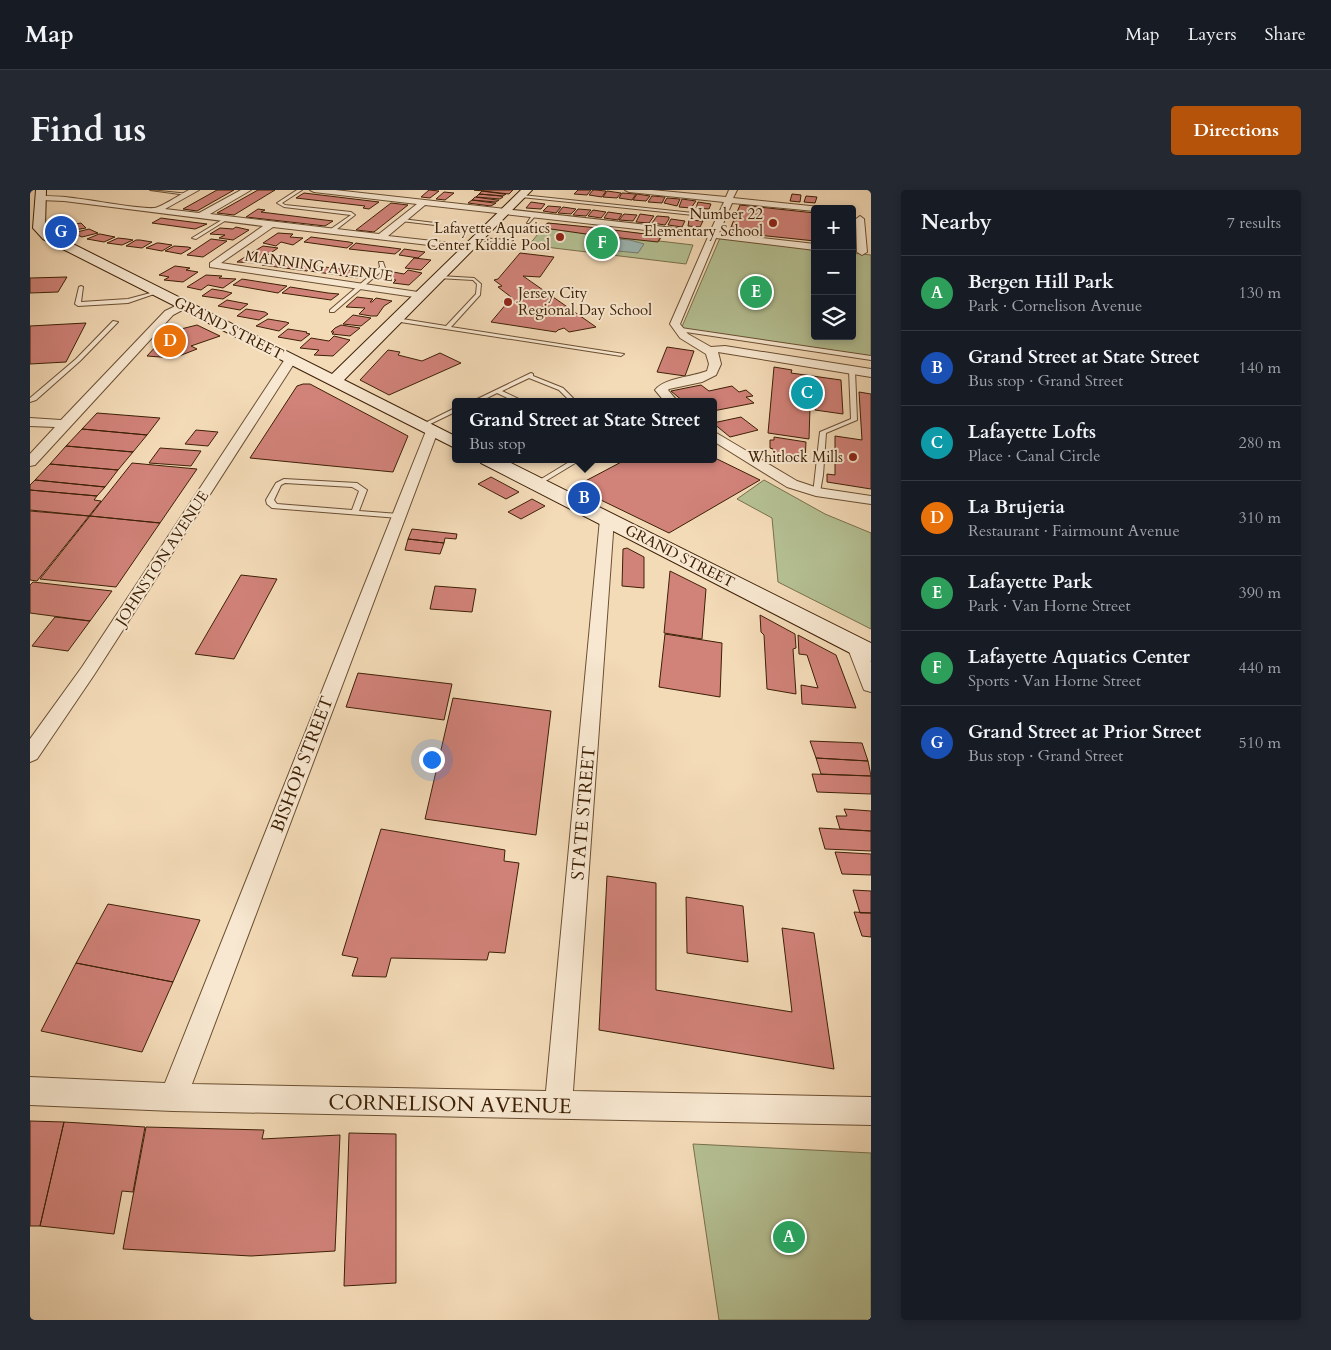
<!DOCTYPE html>
<meta charset="utf-8">
<style>
body{margin:0;font-family:Cardo,serif;background:#242831;color:#f1f3f6}
.controls{position:absolute;right:15px;top:15px;display:grid;overflow:hidden;border-radius:5px;box-shadow:0 2px 8px #0003}
.controls button{width:45px;height:45px;display:grid;place-items:center;padding:0;border:0;border-bottom:1px solid #363941;background:#171b24;color:#f1f3f6;font:25px sans-serif}
.you{position:absolute;left:401px;top:569px;width:18px;height:18px;margin:-12px;border:4px solid #fff;border-radius:50%;background:#1a73e8;box-shadow:0 0 0 8px #1a73e833}
.badge{display:grid;place-items:center;width:32px;height:32px;border-radius:50%;background:#b45309;color:#fff;font-size:16px;font-weight:700}
.pin{position:absolute;translate:-50% -50%;border:2px solid #fff;box-shadow:0 1px 5px #0006}
.popup{position:absolute;left:422px;top:208px;width:265px;height:65px;box-sizing:border-box;display:grid;place-content:center;border-radius:5px;background:#171b24;filter:drop-shadow(0 1px 4px #0005);font-size:16px;white-space:nowrap;color:#9ea1a6}
.popup b{font-size:19px;color:#f1f3f6}
.popup::after{content:'';position:absolute;left:50%;top:100%;margin-left:-10px;border:10px solid transparent;border-top-color:#171b24}
.list{margin:0;padding:0;list-style:none}
h2{display:flex;justify-content:space-between;align-items:center;height:65px;margin:0;padding:0 20px;font-size:21px}
h2 small{font-size:16px;font-weight:400;color:#9ea1a6}
.list li{display:grid;grid-template-columns:32px 1fr auto;gap:15px;align-items:center;box-sizing:border-box;height:75px;padding:0 20px;border-top:1px solid #363941}
.list b{display:block;font-size:19px;white-space:nowrap}
.list p{margin:0;font-size:16px;white-space:nowrap;color:#9ea1a6}
.list em{font-size:16px;font-style:normal;color:#9ea1a6}
.icon{flex:none;width:28px;height:28px;fill:none;stroke:currentColor;stroke-width:2;stroke-linecap:round;stroke-linejoin:round}
.map{position:relative;flex:none;width:841px;height:1130px;overflow:hidden;border-radius:5px}
header{display:flex;align-items:center;gap:30px;box-sizing:border-box;height:70px;padding:0 25px;background:#171b24;border-bottom:1px solid #363941}
header strong{font-size:24px}
nav{display:flex;gap:28px;margin-inline-start:auto;font-size:18px}
.intro{display:flex;align-items:center;justify-content:space-between;box-sizing:border-box;height:120px;padding:0 30px}
h1{margin:0;font-size:35px}
.button{padding:12px 22px;border-radius:5px;background:#b45309;color:#fff;font-size:18px;font-weight:700}
main{display:flex;gap:30px;padding:0 30px}
aside{flex:1;background:#171b24;border-radius:5px;box-shadow:0 2px 8px #0003}
.map>svg:first-child{display:block}
</style>
<header>
<strong>Map</strong>
<nav><a>Map</a><a>Layers</a><a>Share</a></nav>
</header>
<div class="intro"><h1>Find us</h1><a class="button">Directions</a></div>
<main>
<div class="map">
<svg width="841" height="1130" viewBox="0 0 841 1130">
<rect width="100%" height="100%" fill="#f4dbb8"/>
<filter id="stains"><feTurbulence type="fractalNoise" baseFrequency=".004" numOctaves="4"/><feColorMatrix values="0 0 0 0 .2 0 0 0 0 .09 0 0 0 0 .02 0 0 0 .5 -.17"/></filter>
<radialGradient id="worn" r=".72"><stop offset=".6" stop-color="#630" stop-opacity="0"/><stop offset="1" stop-color="#630" stop-opacity=".3"/></radialGradient>
<!-- green -->
<path fill="#b5c194" stroke="#79704c" d="M517,33L632,46L629,51L663,55L656,74L499,55Z
M690,48L785,59V146H822V63L841,65V166L651,139Z
M734,290L795,324L841,343V439L748,392L742,328L707,309Z
M663,954L841,963V1130H689Z"/>
<!-- water -->
<path fill="#9eb9b7" stroke="#777c70" d="M576,48L600,50L614,54L608,63L568,59Z"/>
<!-- building -->
<path fill="#d18279" stroke="#3d2005" d="M187,0H204L167,21L153,19Z
M228,0H245L204,25L187,23Z
M399,0L409,1L400,8L391,7Z
M444,0H483L479,4Z
M548,0H561L557,5L544,4Z
M563,0H565L576,1L572,7L559,5Z
M452,1L474,4H476L473,6L449,4Z
M577,1L591,3L587,8L573,7Z
M414,2L424,3L415,10L406,9Z
M274,3L349,12L339,19L333,18L335,16L266,8Z
M592,3L606,4L602,10L589,8Z
M449,4L471,6L473,7L470,9L446,7Z
M607,4L620,6L616,11L603,10Z
M762,4L771,5L770,12L760,11Z
M622,6L635,7L632,13L618,12Z
M776,6L787,7L785,13L774,12Z
M445,7L467,10H469L466,12L442,10Z
M637,8L650,9L647,16L634,13Z
M652,9L666,11L661,18L649,17Z
M442,10L464,13H466L461,16L438,13Z
M501,12L515,14L511,19L496,18Z
M668,12L681,14L679,19L666,18Z
M361,13L378,15L344,42L326,40Z
M710,15L785,23V51L699,42Z
M518,16L531,17L526,23L513,21Z
M533,17L546,19L541,24L528,23Z
M228,19L235,20L231,22L303,31L295,36L216,27Z
M548,19L561,20L556,26L543,25Z
M563,20L576,22L571,28L558,26Z
M578,22L592,24L588,30L574,28Z
M594,24L607,25L603,31L589,30Z
M610,24L624,26L619,33L606,32Z
M627,26L639,27V29L635,35L622,33Z
M131,28L138,29L177,34L165,39L122,33Z
M641,29L655,31L652,37L638,35Z
M659,30L673,31L670,37L658,36Z
M51,33L56,38L39,41L35,36Z
M518,33L568,38L631,46L628,52L563,45L514,38Z
M206,37L219,40L203,50L189,48L195,45L180,44L190,38L203,39Z
M59,39L68,43L52,47L43,43Z
M248,43L263,44L260,47L273,48L263,55L251,52L246,56L233,53Z
M69,44H70L85,47L74,52L57,49Z
M281,47L319,52L323,53L317,58L274,52Z
M88,48L97,49L103,50L92,55L77,53Z
M181,49L197,51L173,67L157,65Z
M106,50H110L122,52L112,58L96,56Z
M127,53H129L142,55L132,61L116,58Z
M326,53L332,54L371,59L365,64L319,59Z
M144,56L158,57L161,58L151,64L135,61Z
M233,56L248,58L226,73L207,72Z
M374,59L395,62L388,68L369,65Z
M490,63L524,67L510,87L493,86L566,137L539,142L534,138L528,140L526,142L461,132L477,113L472,112L475,108L481,107L468,97L472,96L464,90L468,89Z
M384,68L393,69L401,70L391,80L375,78Z
M240,69H247L286,74L277,81L232,75Z
M145,76L160,78L156,80L168,82L153,92L134,90L139,87L129,85Z
M287,76L334,82L328,88L280,81Z
M378,80L392,83L379,95L363,93L366,90L350,89L358,81L374,84Z
M176,85L192,86L189,88L206,89L193,98L178,95L171,100L157,97Z
M37,87L28,102L0,103V88Z
M212,89L250,95L257,96L248,103L203,95Z
M260,97L298,103L309,104L301,110L252,103Z
M182,99L194,101L202,103L193,109L172,106Z
M327,107L343,109L340,112H342L346,108L362,111L354,116L347,126H341L329,124L335,118L316,117Z
M197,110L218,114L210,120L188,116Z
M216,119L235,122L238,124L229,130L207,126Z
M323,125L341,128L331,136L313,134Z
M238,129L256,132L259,133L249,141L226,136Z
M56,133L36,172L0,174V136Z
M167,135L190,146L161,156L167,159L144,168L117,166L139,142Z
M311,135L330,138L320,146L302,144L304,142H301L305,138Z
M258,139L277,142L276,143L280,144L271,151L248,147Z
M304,146L320,150L303,166L284,165L289,160L270,158L281,148L299,151Z
M637,157L664,161L655,186L627,182Z
M358,160L370,162L368,165L392,171L410,163L431,173L359,205L330,190Z
M744,177L762,180L761,183L811,190L813,224L785,220V218L780,217L779,249L738,243Z
M273,194H280L378,246L363,282L220,268L267,196Z
M671,195L679,201L702,196L709,202L716,200L723,206L716,207L724,213L683,221V212H654L641,201Z
M829,202L841,204V299L797,292V284L805,285V246L832,250Z
M67,223L130,228L117,245L52,239Z
M711,227L728,240L700,247L683,233Z
M52,239L117,245L103,262L36,256Z
M166,240L188,242L178,256L155,254Z
M744,247L776,252L775,271L743,266V259L740,258V250H744Z
M36,256L103,262L88,280L20,274Z
M130,258L171,261L161,276L119,273Z
M683,267L730,290L639,343L544,297L597,269H683Z
M102,273L167,279L130,333L60,326Z
M20,274L88,280L75,297L5,290Z
M461,287L489,302L476,309L448,294Z
M5,290L75,297L67,306L0,300V295Z
M0,300L67,306L64,310L71,311L59,326L0,320Z
M502,309L515,316L491,329L478,322Z
M0,321L59,326L7,391L0,390Z
M60,326L130,333L86,397L10,389Z
M382,339L427,344L426,349L415,348L414,353L378,349Z
M378,349L414,353L410,364L375,360Z
M597,358L614,367V398L592,396L593,359Z
M640,381L676,399L672,449L634,443Z
M211,385L247,389L204,469L165,464Z
M3,392L82,401L60,431L0,423V395Z
M405,396L446,399L442,422L400,419Z
M730,425L765,444L766,458L763,459L766,504L737,499L734,445L731,442Z
M25,427L60,431L38,461L2,456Z
M635,444L692,453L690,507L629,497Z
M768,445L806,465L826,518L772,514L771,495L788,498L777,465L769,464Z
M328,483L422,494L414,530L316,517Z
M423,508L521,521L506,645L395,629Z
M780,551L832,553L838,571L786,568Z
M786,568L838,571L841,586L791,584Z
M782,584L841,586V604L787,602Z
M814,619L841,621V641L810,639L806,626H817Z
M789,638L841,641V661L795,659Z
M351,639L475,660L474,671L489,673L475,763L459,762L457,770L361,768L356,787L322,786L328,768L312,765Z
M805,662L841,664V685L812,684Z
M577,686L626,693V800L762,822L752,738L784,743L804,879L569,840Z
M823,700L841,701V723H830Z
M656,707L713,716L718,772L657,763Z
M78,714L170,730L143,792L46,773Z
M824,722L841,723V747L832,746Z
M46,773L143,792L112,862L11,841Z
M0,931L34,932L10,1036H0Z
M34,932L115,937L103,1002L92,1001L84,1044L10,1036Z
M116,937L234,940L232,949L310,945L305,1061L221,1066L93,1059Z
M319,943L366,944V1093L314,1096Z"/>
<g fill="none" stroke-linecap="round" stroke-linejoin="round">
<defs>
<path id="lane" d="M120,0L159,4L157,5Z
M267,0H272L252,13L255,15L321,22L325,25L302,43H298V41L321,25L254,17L247,13Z
M492,5L692,26L694,27L692,28L491,7Z
M503,24L506,25L499,33H497Z
M195,28L198,29L166,49L162,48Z
M372,29L405,33L407,34L405,35L371,31Z
M448,48L481,50L483,51L479,53L446,50Z
M349,72H353L355,78L304,122H300V120L350,77Z
M410,86L444,88L451,94L450,105L421,137L594,164L591,166L364,131L363,130L366,128L416,136L446,104L447,94L443,90L408,88Z
M51,96L53,97L51,112L98,109L128,101L130,102L98,113L48,116L45,114L49,97Z
M83,131L88,132L50,171L6,210L0,212V208L46,169Z
M651,138L841,166V170L649,141V139Z
M822,178L825,180L827,230L796,243L793,285L790,302L783,304L790,242L821,229L819,180Z
M501,183L503,184V186L533,198L543,208L542,212H536L537,208L529,200L499,188L472,201L495,212H486L467,203L449,212H441Z
M425,218V222L394,237L389,236Z
M544,269H552L509,295L503,294Z
M254,289L327,293L337,300L329,321L369,324L373,326L369,328L242,318L237,314L236,310L246,293ZM255,293L322,297L329,301L322,320L247,314L244,310L251,295Z"/>
<path id="street" d="M159,0H169L135,19L169,23L211,0H221L180,24L349,44L387,14L284,2L280,0H305L680,42L694,12L599,2L595,0H622L696,7L699,0H707L703,8L790,17L791,19H785V21L702,13L689,43L785,54V60L686,48L650,134L658,144L681,157L695,156L841,179V187L688,162L691,174L686,185L672,192L639,199L638,200L648,212H635L625,200C634,188 662,187 677,181L679,174L676,164L650,148L640,134L678,47L395,15L358,46L439,55L444,58L442,60L243,37L191,73L395,103V107L391,108L180,77V73L233,36L34,11L10,10L6,8C20,0 102,20 125,18C133,16 151,4 159,0Z
M830,26L834,29L837,62L832,65L827,62L826,29Z
M154,112L158,113L159,115L158,117L143,125L5,275L0,276V264L25,237L0,236V228L31,230L135,121Z
M261,166L267,169L64,485L7,569L0,572V549L52,477L255,169Z
M402,237L408,241L162,894L516,901L570,329L572,326H582L584,329L543,901L841,907V935L143,921L0,915V887L135,893L396,241Z
M683,241L767,291L788,298L841,306V314L786,306L757,297L683,251Z
M826,450L832,452L841,472V502L834,500L832,495L817,456L820,452Z"/>
<path id="secondary" d="M6,0H16L15,37L21,43L302,184L491,0H502L314,190L425,246V258L13,49L3,38Z
M449,269H473L841,453V471L832,469L451,273Z"/>
</defs>
<!-- lane casing -->
<use href="#lane" stroke="#6b4f32" stroke-width="2"/>
<!-- street casing -->
<use href="#street" stroke="#6b4f32" stroke-width="2"/>
<!-- secondary casing -->
<use href="#secondary" stroke="#3d2005" stroke-width="2"/>
<!-- lane -->
<use href="#lane" fill="#f8e8d1" fill-rule="evenodd"/>
<!-- street -->
<use href="#street" fill="#f8e8d1" fill-rule="evenodd"/>
<!-- secondary -->
<use href="#secondary" fill="#f8e8d1" fill-rule="evenodd"/>
</g>
<!-- markers -->
<g fill="#8f2418" stroke="#f8e8d1" stroke-width="2">
<circle cx="743" cy="33" r="5"/>
<circle cx="530" cy="47" r="5"/>
<circle cx="478" cy="112" r="5"/>
<circle cx="823" cy="267" r="5"/>
</g>
<g text-anchor="middle" stroke-width="4" stroke-linejoin="round" paint-order="stroke">
<!-- far-poi labels -->
<g font-size="15" fill="#3d2005" stroke="#f8e8d1" text-anchor="end">
<text x="733" y="29">Number 22<tspan x="733" dy="17">Elementary School</tspan></text>
<text x="520" y="43">Lafayette Aquatics<tspan x="520" dy="17">Center Kiddie Pool</tspan></text>
<text x="488" y="108" text-anchor="start">Jersey City<tspan x="488" dy="17">Regional Day School</tspan></text>
<text x="813" y="272">Whitlock Mills</text>
</g>
<!-- far-street labels -->
<g font-size="15" fill="#3d2005" stroke="#f8e8d1">
<text transform="translate(289 76) rotate(8)" y="5">MANNING AVENUE</text>
<text transform="translate(199 138) rotate(27)" y="5">GRAND STREET</text>
<text transform="translate(650 366) rotate(27)" y="5">GRAND STREET</text>
<text transform="translate(132 368) rotate(-57)" y="5">JOHNSTON AVENUE</text>
</g>
<!-- street labels -->
<g font-size="18" fill="#3d2005" stroke="#f8e8d1">
<text transform="translate(272 574) rotate(-69)" y="6">BISHOP STREET</text>
<text transform="translate(553 623) rotate(-85)" y="6">STATE STREET</text>
</g>
<!-- near-street labels -->
<g font-size="21" fill="#3d2005" stroke="#f8e8d1">
<text transform="translate(420 914) rotate(1)" y="7">CORNELISON AVENUE</text>
</g>
</g>
<rect width="100%" height="100%" filter="url(#stains)"/>
<rect width="100%" height="100%" fill="url(#worn)"/>
</svg>
<div class="controls">
<button>+</button>
<button>−</button>
<button><svg class="icon" aria-label="layers" viewBox="0 0 24 24"><path d="M12 4l9 5-9 5-9-5zM3 14l9 5 9-5"/></svg></button>
</div>
<div class="you"></div>
<div class="pin badge" style="left:759px;top:1047px;background:#2e9e5b">A</div>
<div class="pin badge" style="left:554px;top:308px;background:#1a4fb4">B</div>
<div class="popup"><b>Grand Street at State Street</b>Bus stop</div>
<div class="pin badge" style="left:777px;top:203px;background:#0f9aa8">C</div>
<div class="pin badge" style="left:140px;top:151px;background:#e8710a">D</div>
<div class="pin badge" style="left:726px;top:102px;background:#2e9e5b">E</div>
<div class="pin badge" style="left:572px;top:53px;background:#2e9e5b">F</div>
<div class="pin badge" style="left:31px;top:42px;background:#1a4fb4">G</div>
</div>
<aside>
<h2>Nearby<small>7 results</small></h2>
<ul class="list">
<li><span class="badge" style="background:#2e9e5b">A</span><div><b>Bergen Hill Park</b><p>Park · Cornelison Avenue</p></div><em>130 m</em></li>
<li><span class="badge" style="background:#1a4fb4">B</span><div><b>Grand Street at State Street</b><p>Bus stop · Grand Street</p></div><em>140 m</em></li>
<li><span class="badge" style="background:#0f9aa8">C</span><div><b>Lafayette Lofts</b><p>Place · Canal Circle</p></div><em>280 m</em></li>
<li><span class="badge" style="background:#e8710a">D</span><div><b>La Brujeria</b><p>Restaurant · Fairmount Avenue</p></div><em>310 m</em></li>
<li><span class="badge" style="background:#2e9e5b">E</span><div><b>Lafayette Park</b><p>Park · Van Horne Street</p></div><em>390 m</em></li>
<li><span class="badge" style="background:#2e9e5b">F</span><div><b>Lafayette Aquatics Center</b><p>Sports · Van Horne Street</p></div><em>440 m</em></li>
<li><span class="badge" style="background:#1a4fb4">G</span><div><b>Grand Street at Prior Street</b><p>Bus stop · Grand Street</p></div><em>510 m</em></li>
</ul>
</aside>
</main>
